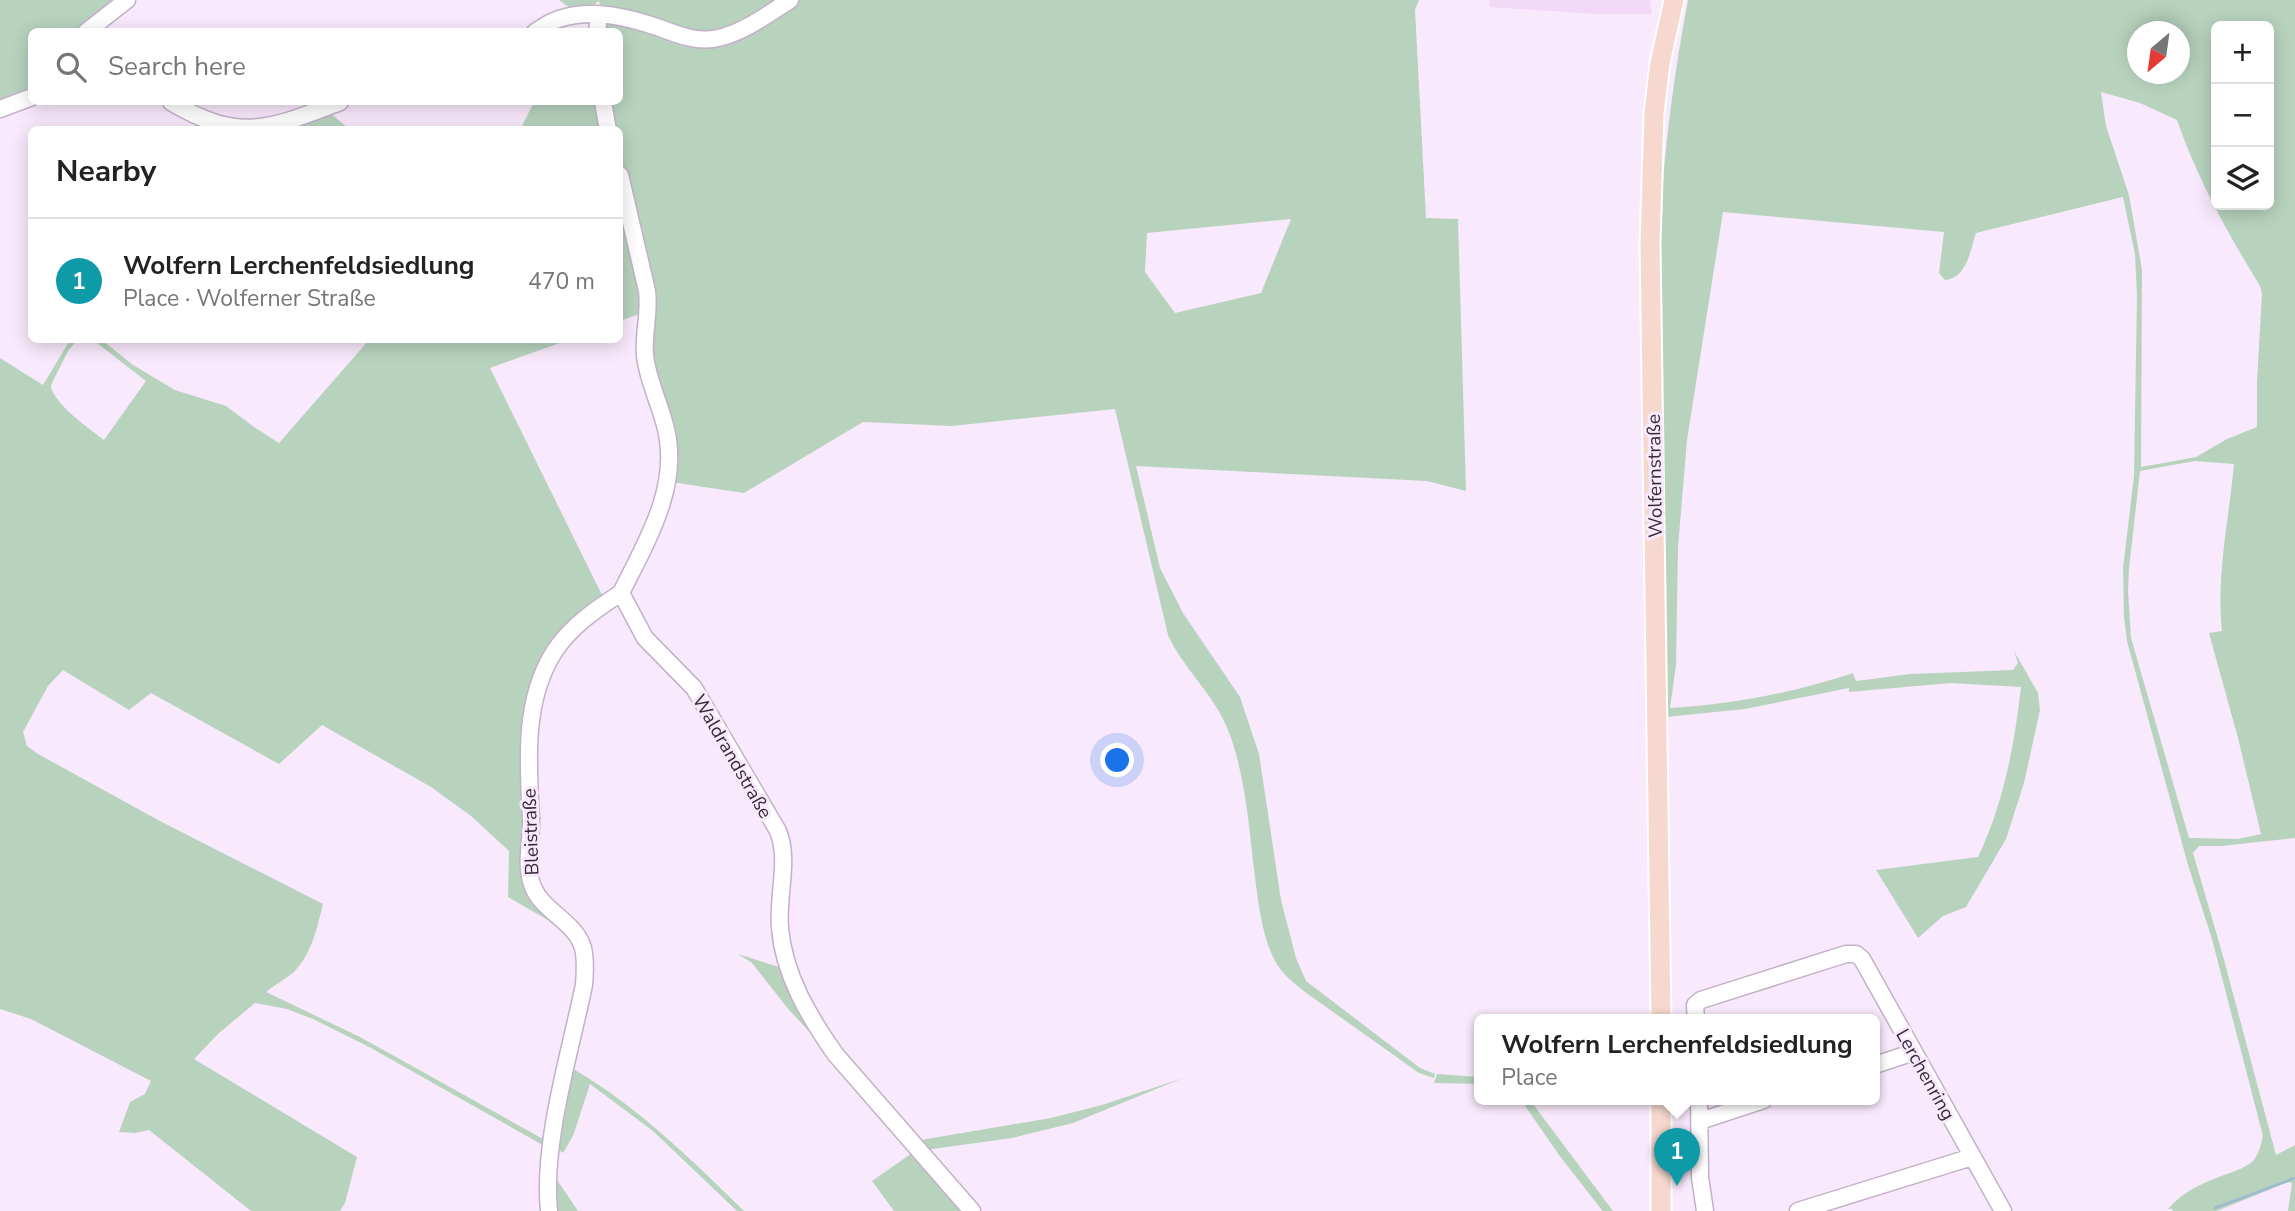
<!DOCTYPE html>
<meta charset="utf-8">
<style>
body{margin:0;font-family:"Nunito Sans",sans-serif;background:#f6f6f6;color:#222}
.controls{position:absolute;right:21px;top:21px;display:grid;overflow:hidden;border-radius:10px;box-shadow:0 4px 18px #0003}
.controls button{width:63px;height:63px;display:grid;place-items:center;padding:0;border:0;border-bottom:2px solid #e0e0e0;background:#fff;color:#222;font:35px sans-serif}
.compass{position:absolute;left:2127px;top:21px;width:63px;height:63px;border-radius:50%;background:#fff;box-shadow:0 4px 18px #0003;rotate:209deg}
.you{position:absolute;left:1118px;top:761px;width:24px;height:24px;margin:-18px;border:5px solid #fff;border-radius:50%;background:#1a73e8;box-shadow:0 0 0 10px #1a73e833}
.badge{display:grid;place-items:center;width:46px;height:46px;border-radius:50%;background:#7b6635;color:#fff;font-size:23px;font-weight:700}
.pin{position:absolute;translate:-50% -58px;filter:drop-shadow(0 2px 4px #0008)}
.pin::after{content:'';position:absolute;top:37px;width:24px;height:21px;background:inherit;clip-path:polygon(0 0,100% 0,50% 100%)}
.popup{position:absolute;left:1474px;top:1014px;width:406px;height:91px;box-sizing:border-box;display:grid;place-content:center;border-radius:10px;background:#fff;filter:drop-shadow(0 2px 5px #0005);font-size:23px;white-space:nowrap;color:#767676}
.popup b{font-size:26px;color:#222}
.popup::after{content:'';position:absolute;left:50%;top:100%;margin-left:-14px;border:14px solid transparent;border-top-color:#fff}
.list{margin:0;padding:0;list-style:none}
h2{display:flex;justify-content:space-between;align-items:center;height:91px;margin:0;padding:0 28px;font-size:30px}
h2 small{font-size:23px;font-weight:400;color:#767676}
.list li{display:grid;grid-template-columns:46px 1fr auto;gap:21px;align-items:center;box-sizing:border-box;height:126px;padding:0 28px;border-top:2px solid #e0e0e0}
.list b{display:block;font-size:26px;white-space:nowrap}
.list p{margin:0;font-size:23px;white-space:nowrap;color:#767676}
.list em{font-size:23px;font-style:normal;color:#767676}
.icon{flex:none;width:38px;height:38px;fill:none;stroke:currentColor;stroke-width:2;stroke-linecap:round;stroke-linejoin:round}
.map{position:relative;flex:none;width:2295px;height:1211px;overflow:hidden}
.search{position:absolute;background:#fff;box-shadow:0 4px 18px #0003;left:28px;top:28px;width:595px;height:77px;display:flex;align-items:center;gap:18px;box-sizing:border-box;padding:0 24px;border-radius:10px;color:#767676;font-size:26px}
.panel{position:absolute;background:#fff;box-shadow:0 4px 18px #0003;left:28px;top:126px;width:595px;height:217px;border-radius:10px}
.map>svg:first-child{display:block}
</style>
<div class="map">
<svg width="2295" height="1211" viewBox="0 0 2295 1211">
<rect width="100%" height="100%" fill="#f9e9fc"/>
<!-- built -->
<path fill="#f2d9f7" d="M1490,0H1650L1652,14H1596L1490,7Z"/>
<!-- green -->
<path fill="#b7d3be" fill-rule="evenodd" d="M0,0H120L80,31L32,32L31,100L0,107Z
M559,0H778L737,26L701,35L605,10L598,1L594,6L570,8Z
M796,0H1419L1415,10L1426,218L1458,219L1466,491L1427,481L1136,466L1160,568L1183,613L1240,697L1259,754L1281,900L1296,958L1306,981L1420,1068L1435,1074L1434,1078L1419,1073L1305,992C1294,983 1282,974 1275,961C1262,936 1259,906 1255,878C1249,829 1246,776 1228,730C1214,694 1184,670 1168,635L1115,409L952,426L863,422L744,493L671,482L634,214L620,156V130L613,129L607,102H620V32H602L603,24L609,19L683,42L714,47L726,43ZM1291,219L1261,293L1175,313L1145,272L1147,233Z
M1688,0H2295V838L2221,846H2199L2193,853L2223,956L2276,1155L2295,1145V1211H2288L2292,1183L2288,1182L2217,1211H2173L2172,1209H2168C2183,1191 2203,1183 2224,1175C2233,1172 2245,1168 2253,1161C2259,1154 2261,1144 2263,1136L2212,939L2188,865L2127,641L2124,617L2123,568L2134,476L2137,295L2135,254L2123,197L1976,233C1970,251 1967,278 1945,280L1939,273L1944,232L1723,212L1687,440L1678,547L1676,665L1670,708C1734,704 1793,693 1853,673L1856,681L1910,674L2013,670L2018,663L2014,651L2038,693L2040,710L2024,783L2006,839L1966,907L1943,916L1918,938L1876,870L1978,857C2004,802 2014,747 2021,687L1950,683L1849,692V688L1745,709L1666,717L1659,215L1663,208L1661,205C1666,136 1675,68 1688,0ZM2216,26H2269V205H2216ZM2138,32H2180V74H2138ZM2101,92L2140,103L2177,120C2197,178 2228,234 2260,286L2262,294L2257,382V427L2227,439L2196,457L2141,467L2142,270L2129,195L2106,126ZM2195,461L2234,464C2229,519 2216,575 2222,631L2209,633L2238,738L2261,834L2238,839L2189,838L2131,638L2128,592L2129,569L2140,471Z
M534,102H599L604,130H520Z
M328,111L349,129L270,130Z
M620,193L645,312L620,321Z
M70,340H77L68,351L51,385C51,402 91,430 104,440L146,381L93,340H102L133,365L175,390L226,406L254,427L279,443L369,340H568L490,368L603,597L569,623L545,651L549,654L545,663L524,860L574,941L560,927L508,897L509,851L471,816L431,787L322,725L279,764L151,693L129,710L63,670L48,686L23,732L27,746L38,754L158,820L323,904C317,928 312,953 294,972C286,979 274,985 266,992L360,1037L543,1139L549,1138L548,1148L371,1048L313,1019L287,1009L255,1003L219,1033L194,1059L357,1157L345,1203L340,1211H251L149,1130L135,1133L119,1132L130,1102L145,1094L151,1081L31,1019L0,1009V358L43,385Z
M738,954L785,969L833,1057L789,1010L752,963Z
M570,1067C636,1105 690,1158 744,1211H737L653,1131L590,1084L573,1136L563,1153L554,1146Z
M1437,1074L1479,1077V1084L1434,1083Z
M1183,1078L1073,1123L1012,1138L925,1150L921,1140L1051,1118L1102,1105Z
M1521,1100H1530L1613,1211H1603L1601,1209L1559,1155Z
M915,1151L967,1211H894L872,1181Z
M553,1174L578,1211H552Z"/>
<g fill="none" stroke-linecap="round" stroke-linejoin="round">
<!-- stream -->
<path stroke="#9cbbd0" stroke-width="2.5" d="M2215,1208L2295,1178"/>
<defs>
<path id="minor" d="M86,32L127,0
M535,32C543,27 551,21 559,19C592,8 628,17 660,28C678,35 699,43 718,38C743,33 768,14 790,0
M597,32L599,14
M171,102C240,143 269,129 340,102
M603,102L608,130
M0,109L32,97
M620,175L647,291C650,312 643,334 645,356C648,381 660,404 666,429C680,488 646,542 621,593L645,638L694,688L778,831C790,860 777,896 780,928C784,975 809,1017 836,1055L972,1211
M1696,1020L1695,1005L1701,1000L1846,954H1856L1862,959L2003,1211
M1875,1065L1914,1052
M1699,1100L1700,1177L1705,1211
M1700,1121L1764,1100
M549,1211C542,1143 570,1053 584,985C585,973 586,960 583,948C575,921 543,912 533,887C524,864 532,841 531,818C528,763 523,701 554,652C570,627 596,609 621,593
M1798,1211L1972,1157"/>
<path id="major" d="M1661,1020L1650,243L1654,113L1660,63L1674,0
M1661,1211V1100"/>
</defs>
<!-- minor casing -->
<use href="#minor" stroke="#c4b1c8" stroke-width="19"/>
<!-- major casing -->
<use href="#major" stroke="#fff" stroke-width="23"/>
<!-- minor -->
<use href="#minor" stroke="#fff" stroke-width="16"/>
<!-- major -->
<use href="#major" stroke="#f7d8ce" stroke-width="19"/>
</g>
<g text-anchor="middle" stroke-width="6" stroke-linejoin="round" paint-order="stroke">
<!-- street labels -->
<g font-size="19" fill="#352d36" stroke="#f9e9fc">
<text transform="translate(1654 476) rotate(-91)" y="7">Wolfernstraße</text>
<text transform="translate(733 756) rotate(60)" y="7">Waldrandstraße</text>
<text transform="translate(530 832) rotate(-92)" y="7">Bleistraße</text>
<text transform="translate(1926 1074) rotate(61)" y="7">Lerchenring</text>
</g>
</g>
</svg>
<div class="controls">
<button>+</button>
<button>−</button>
<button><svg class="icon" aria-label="layers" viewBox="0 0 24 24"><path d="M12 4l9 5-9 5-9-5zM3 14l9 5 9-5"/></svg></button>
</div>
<svg class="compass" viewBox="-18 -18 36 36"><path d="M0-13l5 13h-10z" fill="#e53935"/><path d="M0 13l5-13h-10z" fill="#767676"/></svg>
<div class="you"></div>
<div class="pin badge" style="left:1677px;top:1186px;background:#0f9aa8">1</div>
<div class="popup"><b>Wolfern Lerchenfeldsiedlung</b>Place</div>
<div class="search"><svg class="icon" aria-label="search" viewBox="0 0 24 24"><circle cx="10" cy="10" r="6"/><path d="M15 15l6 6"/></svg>Search here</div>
<section class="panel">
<h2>Nearby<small></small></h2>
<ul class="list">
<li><span class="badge" style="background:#0f9aa8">1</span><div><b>Wolfern Lerchenfeldsiedlung</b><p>Place · Wolferner Straße</p></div><em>470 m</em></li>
</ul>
</section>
</div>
